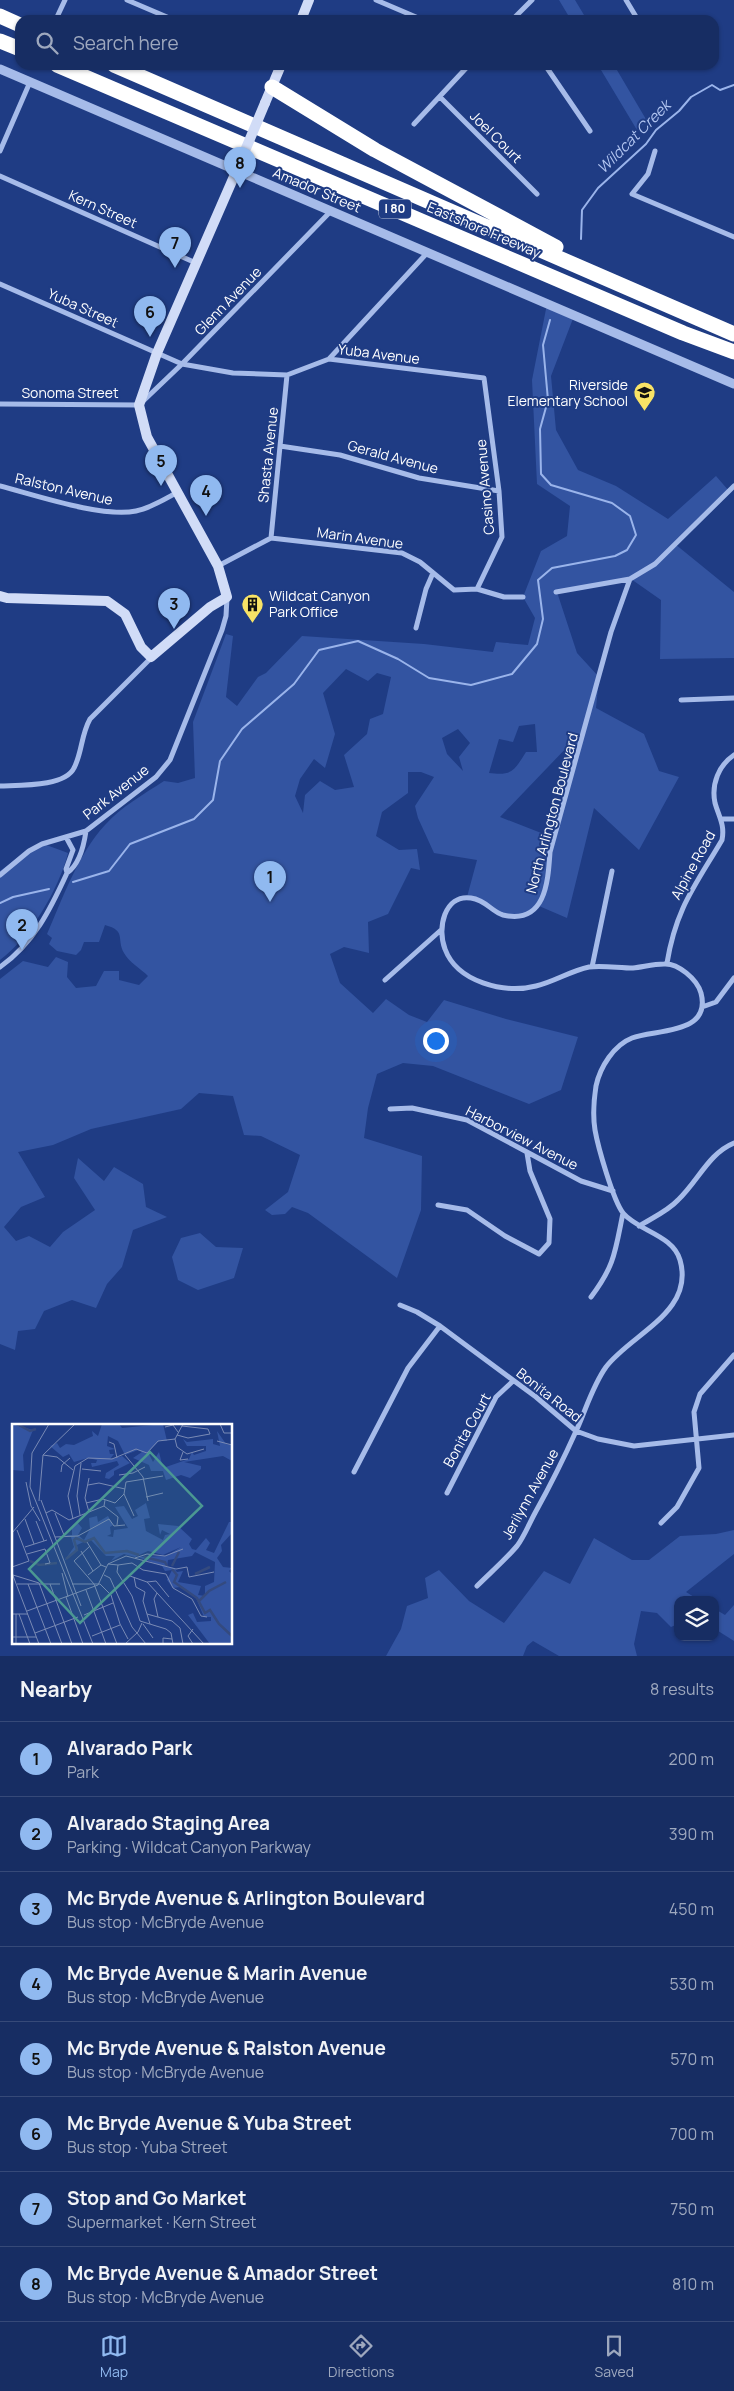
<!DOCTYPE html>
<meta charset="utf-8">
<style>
body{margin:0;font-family:Manrope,sans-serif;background:#24396c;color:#f1f3f6}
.controls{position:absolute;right:15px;bottom:15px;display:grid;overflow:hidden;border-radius:10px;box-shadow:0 1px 4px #0004}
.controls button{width:45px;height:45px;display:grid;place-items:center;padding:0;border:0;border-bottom:1px solid #364978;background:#172d63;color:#f1f3f6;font:25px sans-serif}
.you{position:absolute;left:435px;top:1040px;width:18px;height:18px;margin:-12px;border:4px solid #fff;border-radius:50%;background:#1a73e8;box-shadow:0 0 0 8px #1a73e833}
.badge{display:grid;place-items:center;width:32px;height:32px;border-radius:50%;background:#90b9f0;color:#111;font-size:16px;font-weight:700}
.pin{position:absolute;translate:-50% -41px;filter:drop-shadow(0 1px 2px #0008)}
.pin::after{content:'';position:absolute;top:26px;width:18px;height:15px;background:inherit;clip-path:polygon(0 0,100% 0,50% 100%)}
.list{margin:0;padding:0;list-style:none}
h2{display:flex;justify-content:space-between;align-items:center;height:65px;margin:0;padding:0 20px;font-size:21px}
h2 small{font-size:16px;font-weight:400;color:#9ea8be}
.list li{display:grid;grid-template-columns:32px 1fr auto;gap:15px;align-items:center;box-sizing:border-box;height:75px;padding:0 20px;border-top:1px solid #364978}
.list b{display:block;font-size:19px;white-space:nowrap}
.list p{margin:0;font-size:16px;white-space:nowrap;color:#9ea8be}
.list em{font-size:16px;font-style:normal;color:#9ea8be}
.icon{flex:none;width:28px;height:28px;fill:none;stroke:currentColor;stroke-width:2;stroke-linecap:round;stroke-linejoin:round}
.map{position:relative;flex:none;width:734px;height:1656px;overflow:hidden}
.search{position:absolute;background:#172d63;box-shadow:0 1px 4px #0004;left:15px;right:15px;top:15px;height:55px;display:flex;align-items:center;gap:12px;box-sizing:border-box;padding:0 18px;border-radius:15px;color:#9ea8be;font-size:19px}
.sheet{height:665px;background:#172d63}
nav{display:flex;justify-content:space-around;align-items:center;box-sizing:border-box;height:70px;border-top:1px solid #364978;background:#172d63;font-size:14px;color:#9ea8be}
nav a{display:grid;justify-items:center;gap:2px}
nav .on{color:#90b9f0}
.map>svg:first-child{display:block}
</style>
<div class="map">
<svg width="734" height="1656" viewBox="0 0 734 1656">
<rect width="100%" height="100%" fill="#1f3c84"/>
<!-- green -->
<path fill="#3354a1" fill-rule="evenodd" d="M559,0H575L587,20H571Z
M598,65H614L647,121L637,130Z
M547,304L574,316L551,376L556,430L578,470L616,486L668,519L716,476L729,491L675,544L734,592V658L660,659L661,600L631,579L557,592L577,653L599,677L596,708L644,734L659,771L679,777L639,850L594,808L567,918L539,906L523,916L501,915L485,902L467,897L477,860L434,853L418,818L415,806L434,777L421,772H408V793L382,812L376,836L399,850L417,849L420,870L411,868L388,914L368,922L369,953L344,947L330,954L340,983L373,1013L386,999L409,1015L427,1022L444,1000L506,1019L578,1037L561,1090L529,1104L433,1066L403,1063L377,1074L368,1108L364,1138L422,1156L421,1210L397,1278L308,1213L292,1207L285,1214L272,1215L265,1210L288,1192L300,1155L261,1136L244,1135L233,1096L199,1093L181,1109L91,1129L53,1145L18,1152L45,1197L21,1207L4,1227L16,1241L29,1236L50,1247L63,1232L95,1210L74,1178L78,1158L104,1181L114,1167L143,1184L146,1207L167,1217L133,1230L122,1267L107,1284L96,1308L72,1300L44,1311L35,1329L18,1331L15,1350L0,1344V979L23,961L48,967L56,957L68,962L67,977L76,988L96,986L104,971H119V980L139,985L148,976C141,969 129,962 124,953C116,939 127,931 105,925L99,942H84L81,950L76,955L57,951L49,944L52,938L47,934C63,898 78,854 105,825C121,807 144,794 164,781L178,783L195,778L193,722L226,634L233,636L226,697L237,706L258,677L266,673L302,636L424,644L493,652L496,642L528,645L535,618L523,597L541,551L567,536L570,506L537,484L532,380ZM346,669L368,681L377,673L391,677L383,714L370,719L367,734L344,755L354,787L335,790L320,781L305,795L303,813L295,796L300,779L314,759L325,768L335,734L323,693ZM535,724L537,752H526C514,771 512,776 489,773L499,739L513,742L519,726ZM458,729L470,743L459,757L463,771L447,754L442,738ZM571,743L581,745L554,838L500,817Z
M41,843L68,853C59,889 30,938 0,960V871L28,850Z
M200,1233L216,1247L243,1248L234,1278L198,1290L178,1280L172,1257L181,1238Z
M734,1530V1554L686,1592L699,1600H678V1624L671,1627L657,1613L641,1611L634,1644L637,1656H559L533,1641L527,1646L523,1656H386L401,1629L407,1606L428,1598L425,1578L439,1570L469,1601L504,1623L544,1571L570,1584L594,1538L632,1560H649L680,1536L716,1534Z
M734,1605V1641L715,1629V1609L725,1615Z"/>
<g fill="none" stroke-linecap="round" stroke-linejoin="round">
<!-- stream -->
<path stroke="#9ab4eb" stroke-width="2" d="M581,239L582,210L598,188L646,144L656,130L679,111L691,97L712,85L720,90L734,85
M73,882L109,871L130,844L194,819L213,800L220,761L242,729L294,684L319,650L358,641L398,659L429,678L471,685L512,674L537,644L543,619L538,580L552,568L615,556L627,550L636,535L630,516L612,503L551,485L541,474L540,429L548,400L543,345L550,320
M0,903L13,897L49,889"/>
<!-- minor -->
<path stroke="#a6bbe9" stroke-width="5" d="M127,0L174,20
M376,0L423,20
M626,0L638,20
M57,17L65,0
M512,20L532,0
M545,65L590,131
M440,97L537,194
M414,124L469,65
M0,151L30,82
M655,151L648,174L632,194L734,237
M0,176L196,263
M0,284L182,364L233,373L287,375L329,359L484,378L499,491L502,537L477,589
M329,359L427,253
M0,404L139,405L182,364L331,211
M280,446L340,455L419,478L499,491
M0,486C35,495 102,518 136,511C151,508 165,499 178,492
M271,538L287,375
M218,566L271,538L402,553L420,562L454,590L477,589L504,597H523
M556,592L630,579L655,564L734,486
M416,628L426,589L433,573
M681,700L734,698
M0,786C19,785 65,787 74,768C82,753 81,735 90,719L151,658
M722,819H734
M66,837L73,850L66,869L67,873
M0,875L29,851L42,844L86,831L156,777L170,760L222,630L226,616L227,598
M667,963C676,908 695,886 722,840C725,825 719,817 715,803C711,784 719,765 734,755
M0,967C34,943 50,910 67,873C79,865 84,845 86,831
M592,967L612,871
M385,980L441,930
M702,1007L716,1002L734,978
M390,1109L412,1108L467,1120L581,1181L613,1191
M438,1205L467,1210L505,1236L539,1254L549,1243L550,1219L530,1171L527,1153
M639,1226C652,1218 668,1211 678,1200C698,1181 709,1153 734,1143
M591,1297C615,1265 615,1252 623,1213
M400,1305L417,1312L440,1326L536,1397L576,1431L598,1439L634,1446L734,1435
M354,1472L408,1368L440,1326
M447,1493L496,1397L513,1381
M661,1523L677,1507L699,1468L694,1412L700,1394L734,1355
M477,1586C490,1573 505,1560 517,1546C524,1537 529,1524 535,1513C550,1486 564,1458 577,1429C586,1409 593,1385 606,1367C631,1334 695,1312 680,1260C673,1235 638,1231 623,1213C613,1200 598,1147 595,1130C593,1118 594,1099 596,1086C600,1067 614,1045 632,1038C655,1029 712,1035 701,993C697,979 678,963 664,964C653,964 643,967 633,968C619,968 602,965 589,967C570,971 554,982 536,986C504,994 457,982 445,949C437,929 444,894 471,898C486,900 492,912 503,915C546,925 548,881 550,852L611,632L630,579"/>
<!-- tertiary -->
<path stroke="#a6bbe9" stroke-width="9" d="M0,69L734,384"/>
<!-- secondary -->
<path stroke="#d1dcf7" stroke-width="10" d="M301,20L309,0
M265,103L281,65
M0,596L7,598L107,601L125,614L141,647L151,657L210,607L227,597L218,566L147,437L139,405L157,353L239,165"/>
<!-- motorway -->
<path stroke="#fff" stroke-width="15" d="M0,16L20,25
M0,41L20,49
M57,65L683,333L734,352
M114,65L734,334
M272,87L375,150L556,247"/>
<!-- secondary-bridge -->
<path stroke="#d1dcf7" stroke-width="10" d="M239,165L265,103"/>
</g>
<!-- icons -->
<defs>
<symbol id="school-pin" viewBox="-11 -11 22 30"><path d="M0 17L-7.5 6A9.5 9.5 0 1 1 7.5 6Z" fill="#f8e366" stroke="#1f3c84"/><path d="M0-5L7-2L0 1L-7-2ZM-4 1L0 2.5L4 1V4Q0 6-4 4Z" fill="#111"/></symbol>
<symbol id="building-pin" viewBox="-11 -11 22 30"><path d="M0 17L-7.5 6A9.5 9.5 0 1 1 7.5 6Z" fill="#f8e366" stroke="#1f3c84"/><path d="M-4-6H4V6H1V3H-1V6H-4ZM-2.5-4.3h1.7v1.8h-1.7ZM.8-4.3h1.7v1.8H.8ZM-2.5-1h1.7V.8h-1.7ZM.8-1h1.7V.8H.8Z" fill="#111"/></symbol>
</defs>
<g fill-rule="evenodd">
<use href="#school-pin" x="632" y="380" width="25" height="34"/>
<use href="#building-pin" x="240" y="592" width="25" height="34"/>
</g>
<g text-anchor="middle" stroke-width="4" stroke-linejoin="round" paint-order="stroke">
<!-- shield labels -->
<rect fill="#1f3c84" stroke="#bcc4da" stroke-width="1" x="379" y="199.5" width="32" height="19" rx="4"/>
<g font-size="12" font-weight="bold" fill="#fff">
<text x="395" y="213">I 80</text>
</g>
<!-- street labels -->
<g font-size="14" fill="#fff" stroke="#1f3c84">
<text transform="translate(496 137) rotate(45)" y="5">Joel Court</text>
<text transform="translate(317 190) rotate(23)" y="5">Amador Street</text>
<text transform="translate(103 209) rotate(24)" y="5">Kern Street</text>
<text transform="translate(484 230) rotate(23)" y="5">Eastshore Freeway</text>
<text transform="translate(228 301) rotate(-46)" y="5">Glenn Avenue</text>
<text transform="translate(83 308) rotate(24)" y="5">Yuba Street</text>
<text transform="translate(379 354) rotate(7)" y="5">Yuba Avenue</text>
<text x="70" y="398">Sonoma Street</text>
<text transform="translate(268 455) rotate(-84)" y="5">Shasta Avenue</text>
<text transform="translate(393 457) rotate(15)" y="5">Gerald Avenue</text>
<text transform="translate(485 487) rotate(-95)" y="5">Casino Avenue</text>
<text transform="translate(64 489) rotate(13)" y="5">Ralston Avenue</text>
<text transform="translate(360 538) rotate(8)" y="5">Marin Avenue</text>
<text transform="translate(116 792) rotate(-38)" y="5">Park Avenue</text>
<text transform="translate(552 813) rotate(-75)" y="5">North Arlington Boulevard</text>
<text transform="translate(693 865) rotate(-61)" y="5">Alpine Road</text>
<text transform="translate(522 1138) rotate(27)" y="5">Harborview Avenue</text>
<text transform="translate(549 1395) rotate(38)" y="5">Bonita Road</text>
<text transform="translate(467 1430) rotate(-61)" y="5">Bonita Court</text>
<text transform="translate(530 1494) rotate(-61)" y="5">Jerilynn Avenue</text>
</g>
<!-- poi labels -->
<g font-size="14" fill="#fff" stroke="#1f3c84" text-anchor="end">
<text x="628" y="390">Riverside<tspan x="628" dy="16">Elementary School</tspan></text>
<text x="269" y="601" text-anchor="start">Wildcat Canyon<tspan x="269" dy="16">Park Office</tspan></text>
</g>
<!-- water labels -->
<g font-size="15" font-style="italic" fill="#b2c5f1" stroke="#1f3c84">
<text transform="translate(634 137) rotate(-45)" y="5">Wildcat Creek</text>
</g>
</g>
<!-- overview -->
<g transform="translate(12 1424)">
<rect width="220" height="220" fill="#1f3c84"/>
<path d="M0,0L21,6L11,31L12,47L0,46ZM90,0H107L110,4L151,0L155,17L148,16L136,28L141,38L147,28L151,44L177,35L180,28L182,31L194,27V22H175L171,15L175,18L201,15V20L208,22L205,7L214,20L220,21V37L211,32L172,38L189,42V45L178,54L169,51L154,56L151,47H139L137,41L121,34L130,28L126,26L113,31L106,17L96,12L95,22L103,25L97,26L98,30H102L98,35L110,32L118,39L102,47V51L97,55L93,54L94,49L107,41L105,37L80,43L79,39H84L85,36L76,34L62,38L57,30L51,33L38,22L45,19L48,24L54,20L62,21L81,12L80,7L86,12ZM134,79L138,94L132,95L134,107L151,116L153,111L158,110L150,106L148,111L146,100L166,102L180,115L177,120L180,125L184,126L194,114L198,119L194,126L202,129L217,98H220V109L209,121L210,127L205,134L211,143L220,144L217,147L220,150V220H198L176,191L181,189L185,198L199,197V193H192L184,174L168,163L161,164L155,156L160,146L153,147L150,142L126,133L154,132L169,123L151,131L136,127L123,133L112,130L99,137L103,132H94L78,115L65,121L66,125L52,137L62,123L59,113L53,111H60V102L65,98L70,104L66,111L72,116L78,105L77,94L85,92L86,98L96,92L101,101L98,103L99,110L95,112L101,113L102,106L116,104L103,83L112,82L120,95L126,92L123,86ZM183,128L203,138L202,158L193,162V172L186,171L189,162L166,158L171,147L165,148L162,144L155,143L156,136L180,132Z" fill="#3354a1" fill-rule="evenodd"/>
<path fill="none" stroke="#344a7f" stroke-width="2.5" d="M5,0L18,7L24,5M132,133L153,138L155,142M54,135L65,126L62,116L64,114L73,118L82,114L93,129L115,127L127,131M18,137L27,141L45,139M160,142L167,128M160,145L165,151L162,158L185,174L193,189L198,186L207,200L220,212M183,150L198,143M187,177L197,167L214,158"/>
<path fill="none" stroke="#798ab5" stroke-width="1" d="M37,0L20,29L18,63L81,220M208,0L212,9H220M153,3L161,1L166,8M165,11L176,14L198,10L196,5L170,2M163,15L165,23L175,30L192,25M205,17L220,21M97,18L102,20L105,34M171,28L168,36L176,35M31,31L45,33L61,46M113,31L131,53L136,77M70,45L89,47M49,48L50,41L58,34M107,51L121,49L133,43M14,58L19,82L28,97M76,61L87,59L113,65M112,70L122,92M134,73L151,69M29,76L69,182M93,76L92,82L106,93L105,101M27,77L31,31L63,0M74,79L91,75L103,79L112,70L114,58L151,52M77,88L73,74L77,54M34,89L40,86L57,96L92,82M43,89L52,111M68,91L65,72L69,39M13,95L22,120M61,95L56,72L63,42L76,34L100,35L124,25L135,29L146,17L163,15L171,0M24,97L32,117M0,109L22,83M66,112L97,95L102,102L113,101M43,113L66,112M75,118L89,141L94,143M78,122L62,137L82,160L105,220M13,123L35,116M69,127L81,147M15,130L33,125L38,139L33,140M123,134L135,130L153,132L171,125M96,140L114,132L164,145L175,143L177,153L202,148M106,141L120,139L131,146L154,150L161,164L180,175L189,192L195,193M0,143L17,137L5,106M0,149L27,220M50,149L56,173M1,151L27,159L50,220M76,151L89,141M92,151L98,154L120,203L134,220M122,153L124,163L133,168L131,177L138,200M112,157L118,152L135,158L192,220M135,158L144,157L157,173M5,160H48M16,160L39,220M38,160L60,220M60,160H88L99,171L108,200L116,215M74,166L94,220M145,169L142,175L146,193M54,173L71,220M15,187L86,161L96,140L106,141L105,148L120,172L128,197L154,205L159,209L161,220M0,190H16M4,190V220M7,190L18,220M135,190L160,197L168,204L171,220M72,191L101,179M131,200L141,214M181,205L176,212L181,220M23,209L66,193M80,212L108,201M0,213H24M113,220L126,208L130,199M151,220V214L160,215"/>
<path fill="#4b9892" fill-opacity="0.15" stroke="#4b9892" stroke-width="2.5" d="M138,28L190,82L68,199L17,145Z"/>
<rect width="220" height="220" fill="none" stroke="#fff" stroke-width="2.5"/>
</g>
</svg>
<div class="controls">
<button><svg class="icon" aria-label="layers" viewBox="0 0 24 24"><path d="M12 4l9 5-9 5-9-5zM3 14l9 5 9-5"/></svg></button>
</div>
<div class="you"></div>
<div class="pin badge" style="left:270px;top:902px">1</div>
<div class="pin badge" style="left:22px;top:950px">2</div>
<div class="pin badge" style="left:174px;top:629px">3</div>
<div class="pin badge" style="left:206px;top:516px">4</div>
<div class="pin badge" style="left:161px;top:486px">5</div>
<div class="pin badge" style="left:150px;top:337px">6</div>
<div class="pin badge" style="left:175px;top:268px">7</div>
<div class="pin badge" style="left:240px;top:188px">8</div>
<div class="search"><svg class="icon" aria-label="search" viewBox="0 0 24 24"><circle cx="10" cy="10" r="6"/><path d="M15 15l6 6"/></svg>Search here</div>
</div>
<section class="sheet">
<h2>Nearby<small>8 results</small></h2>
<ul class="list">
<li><span class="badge">1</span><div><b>Alvarado Park</b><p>Park</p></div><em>200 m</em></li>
<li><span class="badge">2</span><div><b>Alvarado Staging Area</b><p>Parking · Wildcat Canyon Parkway</p></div><em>390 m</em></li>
<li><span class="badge">3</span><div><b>Mc Bryde Avenue &amp; Arlington Boulevard</b><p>Bus stop · McBryde Avenue</p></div><em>450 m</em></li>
<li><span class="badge">4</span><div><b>Mc Bryde Avenue &amp; Marin Avenue</b><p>Bus stop · McBryde Avenue</p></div><em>530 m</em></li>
<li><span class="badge">5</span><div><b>Mc Bryde Avenue &amp; Ralston Avenue</b><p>Bus stop · McBryde Avenue</p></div><em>570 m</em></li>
<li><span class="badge">6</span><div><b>Mc Bryde Avenue &amp; Yuba Street</b><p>Bus stop · Yuba Street</p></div><em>700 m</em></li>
<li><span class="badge">7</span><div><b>Stop and Go Market</b><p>Supermarket · Kern Street</p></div><em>750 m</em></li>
<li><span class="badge">8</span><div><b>Mc Bryde Avenue &amp; Amador Street</b><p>Bus stop · McBryde Avenue</p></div><em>810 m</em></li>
</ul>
</section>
<nav>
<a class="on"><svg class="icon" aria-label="map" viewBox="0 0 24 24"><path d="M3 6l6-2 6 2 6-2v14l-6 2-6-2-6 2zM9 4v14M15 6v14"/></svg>Map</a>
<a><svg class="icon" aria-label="directions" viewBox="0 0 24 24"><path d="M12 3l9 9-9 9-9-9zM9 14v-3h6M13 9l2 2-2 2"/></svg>Directions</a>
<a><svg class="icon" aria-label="saved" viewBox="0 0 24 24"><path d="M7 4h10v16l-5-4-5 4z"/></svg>Saved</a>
</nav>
